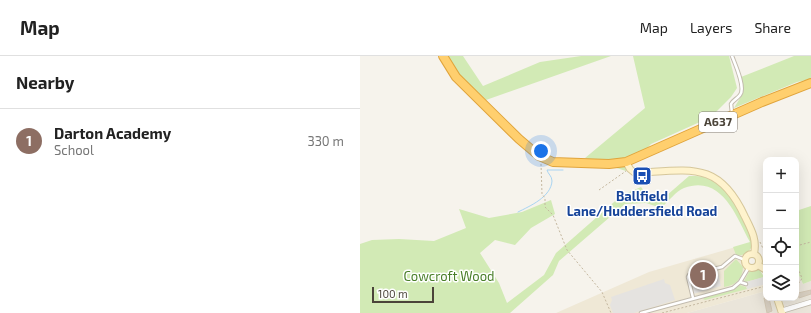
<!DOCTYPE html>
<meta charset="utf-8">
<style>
body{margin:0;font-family:"Exo 2",sans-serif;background:#f6f6f6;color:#222}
.controls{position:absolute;right:12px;bottom:12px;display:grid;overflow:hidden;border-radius:8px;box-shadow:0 4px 16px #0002}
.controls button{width:36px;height:36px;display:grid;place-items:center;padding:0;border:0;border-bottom:1px solid #e0e0e0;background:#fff;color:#222;font:20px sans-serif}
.scale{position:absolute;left:12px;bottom:10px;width:62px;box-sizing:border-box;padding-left:4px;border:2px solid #4b4439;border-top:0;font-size:11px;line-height:14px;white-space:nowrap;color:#4b4439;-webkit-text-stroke:3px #fff;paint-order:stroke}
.you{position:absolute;left:181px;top:95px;width:14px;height:14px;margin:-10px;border:3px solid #fff;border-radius:50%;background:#1a73e8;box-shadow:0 0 0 6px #1a73e833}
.badge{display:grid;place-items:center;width:26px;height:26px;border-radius:50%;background:#0f766e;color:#fff;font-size:13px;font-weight:700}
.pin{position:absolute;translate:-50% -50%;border:2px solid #fff;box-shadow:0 1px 4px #0006}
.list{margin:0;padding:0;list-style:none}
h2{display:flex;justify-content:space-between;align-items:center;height:52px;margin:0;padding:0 16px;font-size:17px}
h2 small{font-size:13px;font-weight:400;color:#767676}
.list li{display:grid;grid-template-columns:26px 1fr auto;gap:12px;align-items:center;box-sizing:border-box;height:64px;padding:0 16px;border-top:1px solid #e0e0e0}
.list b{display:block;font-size:15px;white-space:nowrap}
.list p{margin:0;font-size:13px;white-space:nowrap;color:#767676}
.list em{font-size:13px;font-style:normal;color:#767676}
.icon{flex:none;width:22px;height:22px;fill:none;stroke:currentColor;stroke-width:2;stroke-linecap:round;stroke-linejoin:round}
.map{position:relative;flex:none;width:451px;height:257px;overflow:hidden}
header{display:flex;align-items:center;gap:24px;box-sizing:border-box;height:56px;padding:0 20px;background:#fff;border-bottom:1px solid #e0e0e0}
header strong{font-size:19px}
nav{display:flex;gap:22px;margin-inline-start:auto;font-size:14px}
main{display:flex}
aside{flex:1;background:#fff}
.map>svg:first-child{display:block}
</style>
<header>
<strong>Map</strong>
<nav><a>Map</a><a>Layers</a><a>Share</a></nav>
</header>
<main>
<aside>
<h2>Nearby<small></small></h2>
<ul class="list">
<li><span class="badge" style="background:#8d6e63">1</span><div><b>Darton Academy</b><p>School</p></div><em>330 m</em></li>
</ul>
</aside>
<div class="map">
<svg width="451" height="257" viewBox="0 0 451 257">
<rect width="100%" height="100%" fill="#f6f3ec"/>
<!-- residential -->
<path fill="#eae5da" d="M436,213L443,228L451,225V257H327L406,235V242H436Z"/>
<!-- education -->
<path fill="#efe8d6" d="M393,186L392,191L382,203L387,213H399L406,224V235L327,257H196L289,216Z"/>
<!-- green -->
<path fill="#d2eab5" d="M88,0H103L123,30L180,6L221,0H251L126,44L99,19Z
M273,0H369L377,32L371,41L351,61L291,88L266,115L225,102L285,52Z
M434,0H451V23L437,26L374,52C381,41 386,34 381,21Z
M329,120C334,120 342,120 347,122C374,130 382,163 393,186C392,194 385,201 376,199L373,191L390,186C376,160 362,118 324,132C316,135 308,146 301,152L286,147L265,148L199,205L193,219L150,257H0V188L12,184L39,183L74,185L106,172L99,153L129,162L162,156L191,144L195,158L171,172L155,189L135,184L120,197L139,227L147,247L184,219L196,197L262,139L281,131L290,143L306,140Z
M451,150V225L443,228L436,213V155Z
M376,203L383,211C383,222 375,230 364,231V215Z
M399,213L404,221L386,226L384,225L389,216Z
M380,229L386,231L387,233L345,244L343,243L345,241L373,234Z"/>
<!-- parking -->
<path fill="#e5e3e0" d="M357,213L361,230L333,238L329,221L330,219Z
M404,221L406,228L387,233L386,226Z
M304,223L305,227L310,229L315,244L274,257H253L250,249L252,244L251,241Z"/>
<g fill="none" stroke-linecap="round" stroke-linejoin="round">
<!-- stream -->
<path stroke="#a9d4f2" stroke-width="1" d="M158,156C170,150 191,141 192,125C192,120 188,118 187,114H203"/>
</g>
<!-- building -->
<path fill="#d8cfc1" stroke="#d3c7b4" d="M451,234V238L439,242L438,237Z
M404,242H409L412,255L407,257Z"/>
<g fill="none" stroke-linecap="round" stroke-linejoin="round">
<defs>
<path id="lane" d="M372,57L371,48C373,44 377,43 380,39C386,32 375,8 372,0
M380,226L386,228
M333,242L328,221L329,219L362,211L375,200L385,204
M281,257L373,232L380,226L389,211"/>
<path id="street" d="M421,255L451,246"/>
<path id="secondary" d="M266,106L270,113L275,117C330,114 359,104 385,161C392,175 397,184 394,198
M385 205a7 7 0 1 1 14 0a7 7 0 1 1-14 0Z
M398,209L406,214
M417,242L422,257"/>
<path id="highway" d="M83,0L96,21L159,83L179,100L193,106L249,108L266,106L402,46L451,27"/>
</defs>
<!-- lane casing -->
<use href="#lane" stroke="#c2bbae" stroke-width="4.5"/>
<!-- street casing -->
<use href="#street" stroke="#c2bbae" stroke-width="6"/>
<!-- secondary casing -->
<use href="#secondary" stroke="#d6c79b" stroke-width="8"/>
<!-- highway casing -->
<use href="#highway" stroke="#e0a43c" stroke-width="10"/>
<!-- path -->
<path stroke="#c4b79f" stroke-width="1" stroke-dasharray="2 2" stroke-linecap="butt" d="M181,108L182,138L185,142V151L193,159L207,194L242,236L251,257
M239,134L266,115
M400,186L406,199
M436,190L451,186
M436,208L442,222L440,226L436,228
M302,257L406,230"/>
<!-- lane -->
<use href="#lane" stroke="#fff" stroke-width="2.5"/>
<!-- street -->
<use href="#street" stroke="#fff" stroke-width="4.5"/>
<!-- secondary -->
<use href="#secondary" stroke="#fff3cd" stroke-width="6"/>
<!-- highway -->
<use href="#highway" stroke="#ffcf6e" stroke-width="8"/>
</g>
<!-- icons -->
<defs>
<symbol id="bus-square" viewBox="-11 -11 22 22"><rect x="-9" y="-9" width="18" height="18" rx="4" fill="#1a4fb4" stroke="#fff"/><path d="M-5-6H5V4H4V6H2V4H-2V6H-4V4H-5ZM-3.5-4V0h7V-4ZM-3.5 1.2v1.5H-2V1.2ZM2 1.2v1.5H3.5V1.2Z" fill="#fff"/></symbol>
</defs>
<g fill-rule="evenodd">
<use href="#bus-square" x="271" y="109" width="22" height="22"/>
</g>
<g text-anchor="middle" stroke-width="3" stroke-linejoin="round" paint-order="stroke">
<!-- shield labels -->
<rect fill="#fff" stroke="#817c74" stroke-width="1" x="339" y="56" width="38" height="20" rx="3"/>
<g font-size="12" font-weight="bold" fill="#4b4439">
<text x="358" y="70">A637</text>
</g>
<!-- transit labels -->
<g font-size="13" font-weight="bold" fill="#164399" stroke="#fff">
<text x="282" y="145">Ballfield<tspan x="282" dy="15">Lane/Huddersfield Road</tspan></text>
</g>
<!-- park labels -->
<g font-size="13" fill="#4a7f2a" stroke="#fff">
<text x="89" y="225">Cowcroft Wood</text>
</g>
</g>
</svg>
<div class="controls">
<button>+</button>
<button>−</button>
<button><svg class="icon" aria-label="locate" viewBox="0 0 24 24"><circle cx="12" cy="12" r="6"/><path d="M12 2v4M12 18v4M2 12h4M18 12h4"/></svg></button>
<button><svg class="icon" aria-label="layers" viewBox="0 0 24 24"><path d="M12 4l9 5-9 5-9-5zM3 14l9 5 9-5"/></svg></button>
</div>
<div class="scale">100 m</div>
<div class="you"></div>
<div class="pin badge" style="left:343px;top:219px;background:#8d6e63">1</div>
</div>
</main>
